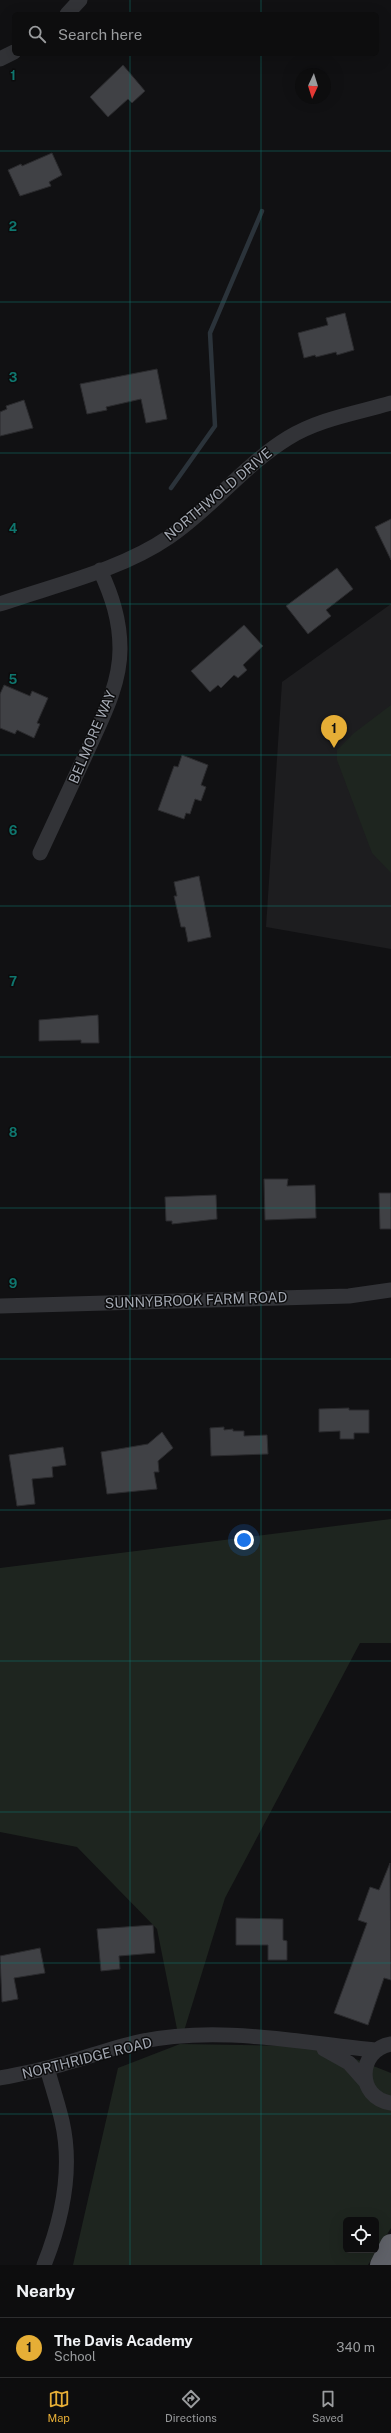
<!DOCTYPE html>
<style>
body{margin:0;font-family:"Public Sans",sans-serif;background:#1b1b1c;color:#f1f3f6}
.controls{position:absolute;right:12px;bottom:12px;display:grid;overflow:hidden;border-radius:6px;box-shadow:0 4px 16px #0002}
.controls button{width:36px;height:36px;display:grid;place-items:center;padding:0;border:0;border-bottom:1px solid #2d2d2e;background:#0d0d0e;color:#f1f3f6;font:20px sans-serif}
.compass{position:absolute;left:295px;top:68px;width:36px;height:36px;border-radius:50%;background:#0d0d0e;box-shadow:0 4px 16px #0002;rotate:184deg}
.you{position:absolute;left:244px;top:1540px;width:14px;height:14px;margin:-10px;border:3px solid #fff;border-radius:50%;background:#1a73e8;box-shadow:0 0 0 6px #1a73e833}
.badge{display:grid;place-items:center;width:26px;height:26px;border-radius:50%;background:#e6ae36;color:#111;font-size:13px;font-weight:700}
.pin{position:absolute;translate:-50% -33px;filter:drop-shadow(0 1px 2px #0008)}
.pin::after{content:'';position:absolute;top:21px;width:14px;height:12px;background:inherit;clip-path:polygon(0 0,100% 0,50% 100%)}
.list{margin:0;padding:0;list-style:none}
h2{display:flex;justify-content:space-between;align-items:center;height:52px;margin:0;padding:0 16px;font-size:17px}
h2 small{font-size:13px;font-weight:400;color:#9a9c9e}
.list li{display:grid;grid-template-columns:26px 1fr auto;gap:12px;align-items:center;box-sizing:border-box;height:60px;padding:0 16px;border-top:1px solid #2d2d2e}
.list b{display:block;font-size:15px;white-space:nowrap}
.list p{margin:0;font-size:13px;white-space:nowrap;color:#9a9c9e}
.list em{font-size:13px;font-style:normal;color:#9a9c9e}
.icon{flex:none;width:22px;height:22px;fill:none;stroke:currentColor;stroke-width:2;stroke-linecap:round;stroke-linejoin:round}
.map{position:relative;flex:none;width:391px;height:2265px;overflow:hidden}
.search{position:absolute;background:#0d0d0e;box-shadow:0 4px 16px #0002;left:12px;right:12px;top:12px;height:44px;display:flex;align-items:center;gap:10px;box-sizing:border-box;padding:0 14px;border-radius:6px;color:#9a9c9e;font-size:15px}
.sheet{height:112px;background:#0d0d0e}
nav{display:flex;justify-content:space-around;align-items:center;box-sizing:border-box;height:56px;border-top:1px solid #2d2d2e;background:#0d0d0e;font-size:11px;color:#9a9c9e}
nav a{display:grid;justify-items:center;gap:2px}
nav .on{color:#e6ae36}
.map>svg:first-child{display:block}
</style>
<div class="map">
<svg width="391" height="2265" viewBox="0 0 391 2265">
<rect width="100%" height="100%" fill="#111113"/>
<!-- built -->
<path fill="#1d1d1f" d="M391,604V949L266,927L282,682Z"/>
<!-- green -->
<path fill="#1e251f" fill-rule="evenodd" d="M391,705V873L372,853L337,760V750L354,733Z
M391,1519V1643H360L225,1898L180,2044L302,2046L343,2054L391,2073V2228L368,2265H73L118,2068L180,2044L157,1929L77,1847L0,1832V1568ZM346,2220H376V2250H346Z"/>
<g fill="none" stroke-linecap="round" stroke-linejoin="round">
<!-- stream -->
<path stroke="#2b333a" stroke-width="4.5" d="M171,488L215,426L210,333L262,211"/>
</g>
<!-- building -->
<path fill="#404145" stroke="#2b2b2e" d="M123,65L145,91L132,103L128,99L108,117L90,97Z
M52,153L62,175L49,182L51,186L20,196L8,170L21,164L22,166Z
M345,313L354,350L337,355L336,352L316,357L315,355L304,358L298,333L328,325L326,318Z
M157,369L167,419L146,423L141,399L106,407L107,410L87,414L80,384Z
M24,400L33,428L0,436V412L7,409L6,406Z
M391,519V560L375,527Z
M337,568L353,589L326,610L331,616L308,634L286,606Z
M244,625L263,646L243,665L247,670L238,678L234,675L221,688L218,685L210,692L191,671Z
M4,685L30,696L32,691L48,698L37,723L40,724L34,738L17,730L15,734L0,728V694Z
M182,755L208,765L201,785L206,787L201,801L195,799L190,814L186,813L184,819L158,810L174,766L178,767Z
M199,876L211,937L188,942L185,927H181L174,896H177L174,882Z
M98,1015L99,1043H81V1040L39,1041V1020Z
M264,1179H288L287,1186L315,1185L316,1218L265,1220Z
M379,1193H391V1229H380Z
M216,1195L217,1219L172,1224V1221H166L165,1197Z
M349,1408V1410H369V1433H354V1439H340V1431L319,1432V1409Z
M224,1427V1430L233,1429V1431H244V1436L267,1435L268,1454L211,1456L210,1428Z
M162,1432L173,1448L158,1461L159,1472H154L157,1489L107,1494L101,1452L148,1444Z
M63,1447L66,1465L52,1467L53,1477L32,1479L35,1504L17,1506L9,1455Z
M390,1863L391,1980L384,1978L368,2025L334,2013L367,1923L358,1920L370,1887L379,1890Z
M236,1918L283,1919V1940L287,1941V1960H268V1945H236Z
M153,1925L155,1953L119,1956L120,1969L101,1971L97,1929Z
M40,1948L45,1973L14,1978L18,1999L2,2002L0,1956Z"/>
<g fill="none" stroke-linecap="round" stroke-linejoin="round">
<!-- minor -->
<path stroke="#323337" stroke-width="15" d="M67,14L80,0
M0,59L14,52
M0,604C55,585 121,570 169,537C212,508 244,465 288,438C318,419 357,413 391,403
M40,853C55,821 70,788 85,756C100,722 120,687 120,649C120,620 112,596 100,570
M0,1306L349,1296L391,1290
M391,2044C357,2050 356,2098 391,2103
M324,2049L349,2063L365,2081
M0,2078C16,2075 32,2072 47,2068C78,2061 107,2049 138,2042C217,2025 296,2042 375,2050
M44,2265C62,2220 73,2169 62,2121C58,2104 52,2086 47,2068"/>
<!-- highway -->
<path stroke="#5f6168" stroke-width="22" d="M381,2265L391,2245"/>
</g>
<!-- grid -->
<path fill="none" stroke="#0f766e" stroke-width="1" stroke-opacity="0.55" d="M130,0V14M261,0V14M130,54V2265M261,54V2265M0,151H391M0,302H391M0,453H391M0,604H391M0,755H391M0,906H391M0,1057H391M0,1208H391M0,1359H391M0,1510H391M0,1661H391M0,1812H391M0,1963H391M0,2114H391"/>
<g text-anchor="middle" stroke-width="3" stroke-linejoin="round" paint-order="stroke">
<!-- street labels -->
<g font-size="14" fill="#a3a8b2" stroke="#0c0c0d">
<text transform="translate(218 494) rotate(-40)" y="5">NORTHWOLD DRIVE</text>
<text transform="translate(92 737) rotate(-67)" y="5">BELMORE WAY</text>
<text transform="translate(196 1300) rotate(-2)" y="5">SUNNYBROOK FARM ROAD</text>
<text transform="translate(87 2058) rotate(-14)" y="5">NORTHRIDGE ROAD</text>
</g>
</g>
<g font-size="13" text-anchor="middle" font-weight="bold" fill="#0f766e" stroke="#0c0c0d" stroke-width="3" stroke-linejoin="round" paint-order="stroke">
<text x="13" y="80">1</text>
<text x="13" y="231">2</text>
<text x="13" y="382">3</text>
<text x="13" y="533">4</text>
<text x="13" y="684">5</text>
<text x="13" y="835">6</text>
<text x="13" y="986">7</text>
<text x="13" y="1137">8</text>
<text x="13" y="1288">9</text>
</g>
</svg>
<div class="controls">
<button><svg class="icon" aria-label="locate" viewBox="0 0 24 24"><circle cx="12" cy="12" r="6"/><path d="M12 2v4M12 18v4M2 12h4M18 12h4"/></svg></button>
</div>
<svg class="compass" viewBox="-18 -18 36 36"><path d="M0-13l5 13h-10z" fill="#e53935"/><path d="M0 13l5-13h-10z" fill="#9a9c9e"/></svg>
<div class="you"></div>
<div class="pin badge" style="left:334px;top:748px">1</div>
<div class="search"><svg class="icon" aria-label="search" viewBox="0 0 24 24"><circle cx="10" cy="10" r="6"/><path d="M15 15l6 6"/></svg>Search here</div>
</div>
<section class="sheet">
<h2>Nearby<small></small></h2>
<ul class="list">
<li><span class="badge">1</span><div><b>The Davis Academy</b><p>School</p></div><em>340 m</em></li>
</ul>
</section>
<nav>
<a class="on"><svg class="icon" aria-label="map" viewBox="0 0 24 24"><path d="M3 6l6-2 6 2 6-2v14l-6 2-6-2-6 2zM9 4v14M15 6v14"/></svg>Map</a>
<a><svg class="icon" aria-label="directions" viewBox="0 0 24 24"><path d="M12 3l9 9-9 9-9-9zM9 14v-3h6M13 9l2 2-2 2"/></svg>Directions</a>
<a><svg class="icon" aria-label="saved" viewBox="0 0 24 24"><path d="M7 4h10v16l-5-4-5 4z"/></svg>Saved</a>
</nav>
